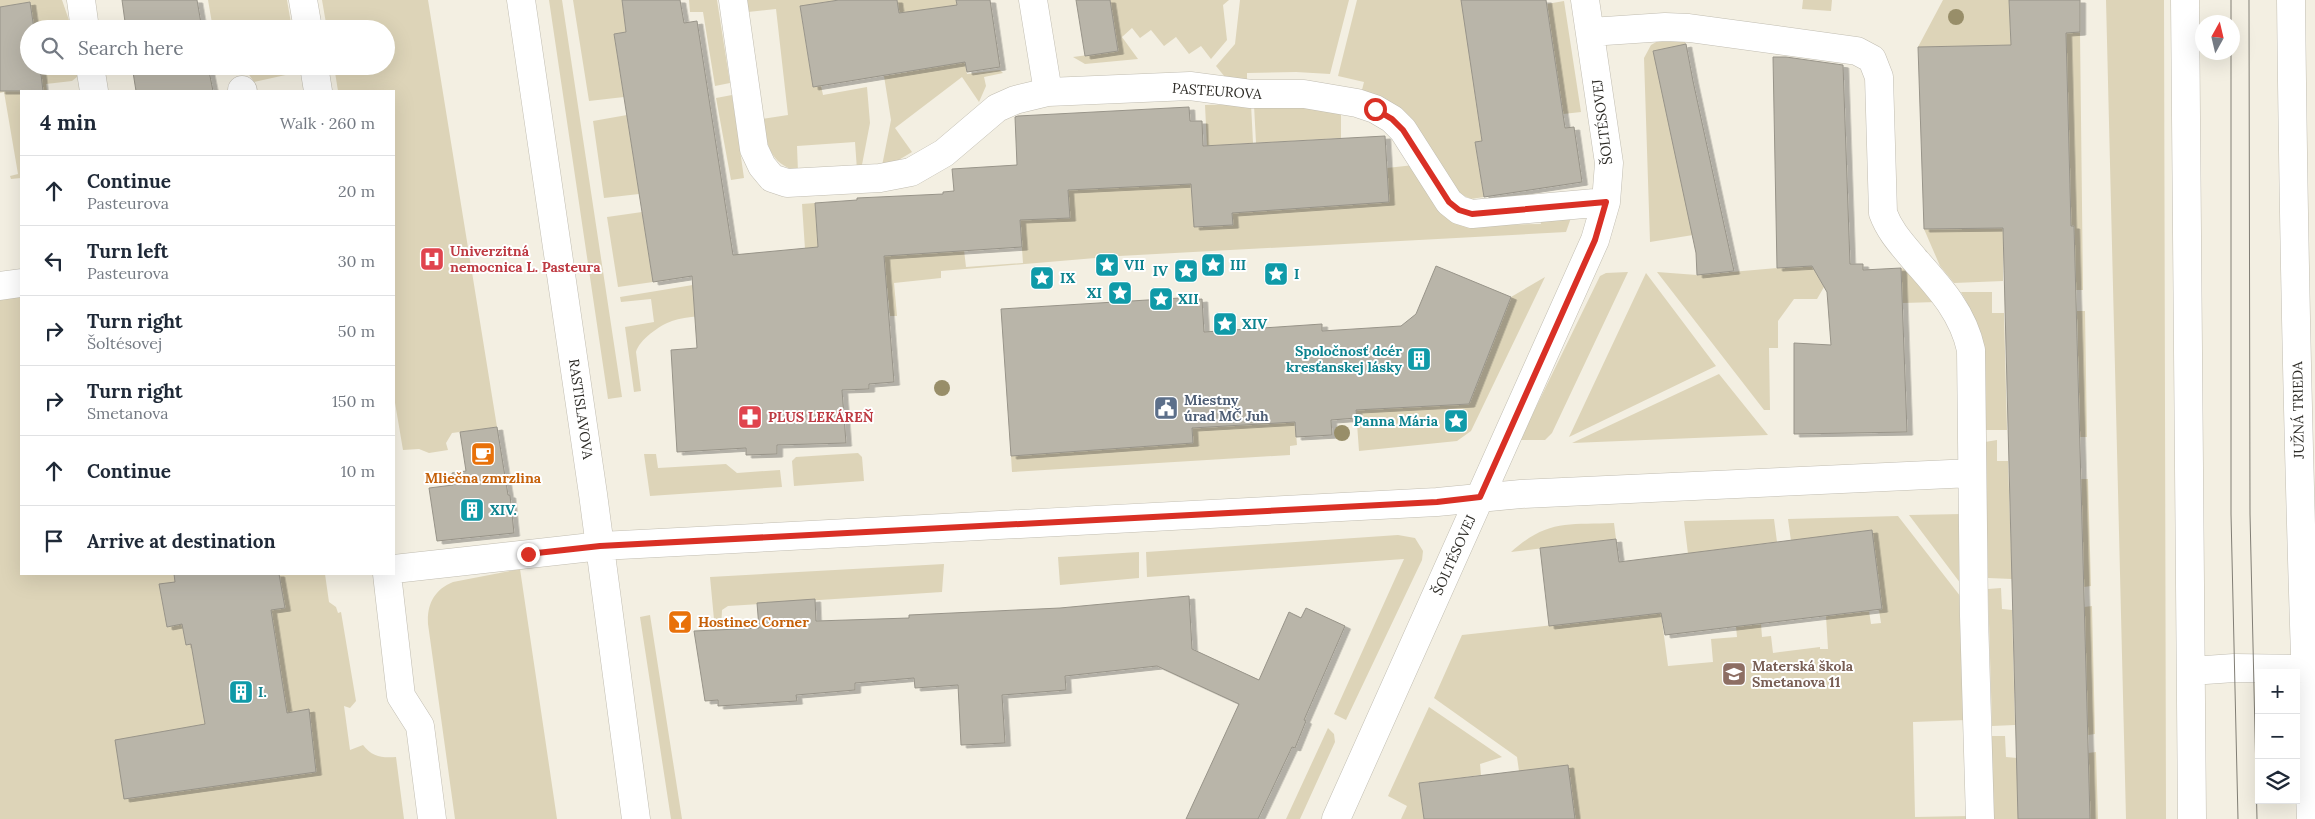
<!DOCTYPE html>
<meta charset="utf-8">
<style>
body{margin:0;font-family:Lora,serif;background:#f2f2f3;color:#1f2937}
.controls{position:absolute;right:15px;bottom:15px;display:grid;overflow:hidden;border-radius:0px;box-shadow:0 5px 20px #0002}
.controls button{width:45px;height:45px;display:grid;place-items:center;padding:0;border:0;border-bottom:1px solid #e0e1e3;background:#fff;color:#1f2937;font:25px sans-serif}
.compass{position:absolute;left:2195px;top:15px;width:45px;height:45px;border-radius:50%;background:#fff;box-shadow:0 5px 20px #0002;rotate:8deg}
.stop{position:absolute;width:15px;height:15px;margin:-11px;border:4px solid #d93025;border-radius:50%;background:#fff}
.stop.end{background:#d93025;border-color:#fff;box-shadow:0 1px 5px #0008}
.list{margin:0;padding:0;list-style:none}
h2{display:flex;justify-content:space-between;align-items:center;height:65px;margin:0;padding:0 20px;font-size:21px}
h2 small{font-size:16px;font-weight:400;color:#747a83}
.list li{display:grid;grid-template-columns:32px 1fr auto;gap:15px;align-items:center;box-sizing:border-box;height:70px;padding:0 20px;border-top:1px solid #e0e1e3}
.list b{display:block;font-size:19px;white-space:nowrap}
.list p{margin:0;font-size:16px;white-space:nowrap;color:#747a83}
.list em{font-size:16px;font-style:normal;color:#747a83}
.icon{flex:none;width:28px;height:28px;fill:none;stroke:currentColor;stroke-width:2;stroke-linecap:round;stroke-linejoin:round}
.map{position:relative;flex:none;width:2315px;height:819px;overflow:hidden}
.search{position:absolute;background:#fff;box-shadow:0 5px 20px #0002;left:20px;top:20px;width:375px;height:55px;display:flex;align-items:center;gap:12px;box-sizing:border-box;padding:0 18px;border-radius:28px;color:#747a83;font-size:19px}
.panel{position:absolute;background:#fff;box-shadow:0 5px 20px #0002;left:20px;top:90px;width:375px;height:485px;border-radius:0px}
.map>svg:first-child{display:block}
</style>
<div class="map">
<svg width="2315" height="819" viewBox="0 0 2315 819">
<defs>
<filter id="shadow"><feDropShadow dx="5.5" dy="3" stdDeviation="0" flood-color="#0004"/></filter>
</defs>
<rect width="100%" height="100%" fill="#f3efe2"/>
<!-- green -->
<path fill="#ddd4b8" d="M0,0H62L72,29H34L30,2L0,7Z
M208,0H287L292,29H213Z
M322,0H428L497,427L452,433L446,443L448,450L429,453L419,449L403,450L394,397V91H338L334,66H386V29H327Z
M549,0H562L622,397L608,399Z
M573,0H622L626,32L614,34L624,97L589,101Z
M689,0H717L730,83L715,86L703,12H690Z
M746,0H839L800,7L813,87L821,86L823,95L867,87L870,123L861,170H857L855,142L797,146L798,172C769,162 768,147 762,119L788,115L776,9L748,12Z
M897,0H956L967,74L1000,70L1003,73L984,77L986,86L979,102L962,77L895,128L912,152L897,161L882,166L891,120L884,76L908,72Z
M1110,0H1229L1223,5L1227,40L1211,59L1201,46L1189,54L1176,37L1164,46L1151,30L1140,38L1132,28L1122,37L1138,59L1085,64L1073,57L1118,51Z
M1240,0H1349L1330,74L1296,72L1247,73V84L1229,82L1216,66L1235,44Z
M1357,0H1462L1482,141L1475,143L1484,197L1471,199L1458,193L1388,103L1362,90L1364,82L1338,76Z
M1803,0H1832L1831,11L1802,9Z
M1943,0H2009L2011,45L1918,47Z
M2106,0H2164L2166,819H2126Z
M1564,1L1581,112L1563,114L1547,4Z
M2080,32L2083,290H2076L2074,226H2071L2066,42L2061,33Z
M1665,37L1683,38L1686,44L1693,235L1650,242L1644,58L1651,45Z
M39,66H83L82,73L72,81L46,84L47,91H21V178L11,179L10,176L18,174L4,92L0,93V88Z
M243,66H298L299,72L254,82Z
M732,95L744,178L731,180L716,98Z
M1251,104L1253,143L1207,146L1205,105Z
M1294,104L1341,110V138L1256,143L1254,105Z
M627,115L639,194L604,198L593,121Z
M1414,165L1489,225L1541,224L1540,217L1572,215L1566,232L1119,256L941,271V278L894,283L897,316H890L887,288C832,293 779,303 725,313C709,316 687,316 672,321C660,325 639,340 636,352L641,391L634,392L625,327L654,322L651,299L621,302L620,297L717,281L805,249L802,204L815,203L819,260L964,250L966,267L1023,263L1018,192L1191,184L1232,213L1389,202L1387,168Z
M642,212L653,282L618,287L607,217Z
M2003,228V281L1954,283L1940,266L1924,229Z
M1812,265L1824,287L1817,299H1794L1778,321V348H1769L1770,410H1764L1657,272L1697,275Z
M1901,268L1909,271L1937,302L1869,304L1868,302L1902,300Z
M1628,272L1552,433L1545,440H1520L1600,276L1606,273Z
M1646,273L1716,366L1569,437Z
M1545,277L1471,431L1457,441L1359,451L1356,410L1469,404L1511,297Z
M21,283V574H325L329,602L336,607L338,613L341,612L356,701L350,708L344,706L350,750L363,745C372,757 382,758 396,757L404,819H0V286Z
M1961,292H1992V313H2004L2007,430H1984C1983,381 1988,336 1961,292Z
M2077,311H2085L2087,437H2080Z
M1719,374L1768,435L1572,443Z
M1295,422L1297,445L1290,446V455L1012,472L1011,456L1193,443L1192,428Z
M1997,440V461H2008L2012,579L1988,578L1985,442Z
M858,453L862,457L864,481L794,486L792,461L796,457Z
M644,454H656L658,468L726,464L737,473L780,470L782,487L650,496Z
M2081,479H2088L2091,586L2084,587Z
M1962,514L1964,588L1909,515Z
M1898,516L1964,601L1967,720L1913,722L1915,817L1969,816V819H1575L1519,771L1517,757L1434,698L1462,635L1627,617L1660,606L1668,666L1713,662L1711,639L1737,637L1736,626L1761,624L1762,637L1771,636L1773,653L1820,647V649H1828L1826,616L1869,611L1871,624L1881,623L1879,610L1882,609L1872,530L1791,541L1788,519Z
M1774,519L1777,542L1688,554L1684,521Z
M1614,523L1616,539L1511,552C1548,519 1568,525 1614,523Z
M1398,535L1415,538L1423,551L1422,560L1346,720L1334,714L1404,559L1147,577L1146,552Z
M1139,552V578L1060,585L1058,557Z
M944,564L942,592L728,606L722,610L721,629L715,630L710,577Z
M520,569L557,819H455L428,624C427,604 434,590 453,582Z
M2001,588L2002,609L2012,610L2015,725L1992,726L1988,589Z
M2092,606L2095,734L2088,735L2084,607Z
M650,615L682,819H671L640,617Z
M1429,707L1502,757L1480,764L1481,775L1419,783L1424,819H1401L1407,806L1388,796Z
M1328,728L1334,734L1335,742L1300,819H1286Z
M1992,736H2005L2006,757L2017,758L2018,819H1992Z
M2096,752L2098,819H2090L2088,753Z"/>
<!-- building -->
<path fill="#b9b5a9" stroke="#989489" filter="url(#shadow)" d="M122,0H197L202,29H126Z
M622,0H680L684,23L697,21L733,255L818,247L815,203L857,200V198L943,194V192L954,191L952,169L1017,165L1015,117L1018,116L1189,107L1190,121H1202L1203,146L1385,136L1389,202L1232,213L1233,225L1194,227L1191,184L1068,190L1070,218L1020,220L1022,247L884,256L894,382L869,384V389L842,390L846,443L777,445V454L746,455V448L677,452L671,350L697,348L692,276L653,282L614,34L626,32Z
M839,0H897L899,13L957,5L956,0H990L1000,67L967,72L965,62L813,87L800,6Z
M1076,0H1110L1118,51L1085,56Z
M1461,0H1546L1565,128L1574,127L1582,182L1484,197L1475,142L1482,141Z
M2009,0H2080V32L2066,33L2071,226H2074L2090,819H2018L2003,228L1924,229L1918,47L2011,45Z
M30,2L34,29H29V66H40L43,91H0V7Z
M1686,44L1693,81L1734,271L1697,275L1696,253L1653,51Z
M1773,57H1786L1843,65L1850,264H1863V270L1901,268L1907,432L1794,434V343L1831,345L1827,292L1812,266L1777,268Z
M132,66H208L213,91H136Z
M1436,266L1511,297L1469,404L1356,410L1357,418L1331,420L1332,435L1296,437L1295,422L1192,428L1193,443L1011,456L1001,309L1180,298L1181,301L1202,299L1204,332L1322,324V331L1401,326L1416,314Z
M497,427L508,495H510L514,533L437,541L429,488L453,485L452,473L466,471L460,432Z
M1872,530L1882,609L1665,635L1661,613L1549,626L1540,548L1616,539L1619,562Z
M174,574H279L285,608L271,610L287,713L309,709L316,772L124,799L115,740L205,724L191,644L186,645L182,624L167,627L159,584L175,582Z
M1189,596L1192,649L1259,680L1289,612L1301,618L1306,608L1345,626L1304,720L1306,721L1295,748L1292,747L1258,819H1186L1239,704L1157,666L1065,676L1066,690L1002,695L1005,743L961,745L958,685L915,688L914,678L855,683V690L796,695L797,701L718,706V700L705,701L694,631L759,628L757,603L815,599L816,621L909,618V615L1060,608Z
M1568,765L1575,819H1424L1419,783Z"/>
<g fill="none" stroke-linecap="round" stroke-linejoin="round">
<defs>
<path id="minor" d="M81,0L85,29
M303,0L308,29
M521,0L593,494L636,819
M733,0L754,149L762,166L772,178L787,183L880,178L911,172L944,153L997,108L1015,100L1048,92L1190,86L1251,94H1304L1357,103L1375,109L1392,119L1403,130L1449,202L1459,210L1472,214L1606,202
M1033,0L1048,92
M2185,0L2192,819
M2291,0C2294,273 2300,546 2311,819
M1590,32L1665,27L1689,28L1857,51L1872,59L1879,77L1883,213C1890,232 1902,244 1915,260C1940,288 1963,313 1971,350L1974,616L1980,819
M90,66L94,91
M314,66L318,91
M242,90L243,91
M0,286L21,283
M394,569L601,546L1437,502L1521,494L1972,473
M387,574L401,696L420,726L432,819
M2191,671L2234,668L2305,669
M1336,819L1595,240L1606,202L1609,163L1585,0"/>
</defs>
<!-- minor casing -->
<use href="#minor" stroke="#c1bdb1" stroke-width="29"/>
<!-- minor -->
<use href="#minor" stroke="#fff" stroke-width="28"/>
<!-- tram -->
<path stroke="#817e75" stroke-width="1" d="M2231,0V22
M2249,0L2250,514L2257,819
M2231,52V514L2238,819"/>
</g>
<!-- trees -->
<g fill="#988e69">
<circle cx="1956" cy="17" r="8"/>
<circle cx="942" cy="388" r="8"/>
<circle cx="1342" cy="433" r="8"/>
</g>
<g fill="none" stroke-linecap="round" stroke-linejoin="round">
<!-- route -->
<path stroke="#d93025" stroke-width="6" d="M528,554L600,546L1437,502L1480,497L1595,240L1606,202L1472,214L1459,210L1449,202L1403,130L1392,119L1375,109"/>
</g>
<!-- icons -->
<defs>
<symbol id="hospital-square" viewBox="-11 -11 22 22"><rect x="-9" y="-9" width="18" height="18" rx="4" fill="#e0444e" stroke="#fff"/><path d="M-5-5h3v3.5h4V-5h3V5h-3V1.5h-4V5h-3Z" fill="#fff"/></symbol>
<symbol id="sight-square" viewBox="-11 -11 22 22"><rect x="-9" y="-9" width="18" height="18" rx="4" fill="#0f9aa8" stroke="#fff"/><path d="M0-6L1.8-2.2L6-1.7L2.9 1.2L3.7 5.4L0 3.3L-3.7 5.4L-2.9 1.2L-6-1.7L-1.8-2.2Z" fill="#fff"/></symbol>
<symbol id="building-square" viewBox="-11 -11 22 22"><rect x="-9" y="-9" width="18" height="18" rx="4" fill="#0f9aa8" stroke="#fff"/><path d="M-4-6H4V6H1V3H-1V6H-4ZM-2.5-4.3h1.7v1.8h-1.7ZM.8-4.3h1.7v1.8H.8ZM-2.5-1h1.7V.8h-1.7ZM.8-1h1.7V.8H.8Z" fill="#fff"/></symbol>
<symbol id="civic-square" viewBox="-11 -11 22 22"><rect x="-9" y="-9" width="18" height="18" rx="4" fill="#5c6f8a" stroke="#fff"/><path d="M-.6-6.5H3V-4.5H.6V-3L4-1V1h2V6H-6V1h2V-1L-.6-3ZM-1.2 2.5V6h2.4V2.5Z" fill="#fff"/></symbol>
<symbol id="pharmacy-square" viewBox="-11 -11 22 22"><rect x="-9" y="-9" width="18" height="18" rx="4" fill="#e0444e" stroke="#fff"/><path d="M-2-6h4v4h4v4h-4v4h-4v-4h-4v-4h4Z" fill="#fff"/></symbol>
<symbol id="cafe-square" viewBox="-11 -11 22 22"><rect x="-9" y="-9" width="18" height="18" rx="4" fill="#e8710a" stroke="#fff"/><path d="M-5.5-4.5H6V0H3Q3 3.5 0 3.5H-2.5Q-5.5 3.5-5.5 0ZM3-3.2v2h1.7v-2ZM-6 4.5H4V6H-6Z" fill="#fff"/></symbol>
<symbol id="bar-square" viewBox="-11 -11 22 22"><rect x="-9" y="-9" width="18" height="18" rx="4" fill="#e8710a" stroke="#fff"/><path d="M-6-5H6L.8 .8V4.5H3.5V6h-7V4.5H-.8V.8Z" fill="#fff"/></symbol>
<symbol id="school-square" viewBox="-11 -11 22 22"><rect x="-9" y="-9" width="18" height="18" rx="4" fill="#8d6e63" stroke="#fff"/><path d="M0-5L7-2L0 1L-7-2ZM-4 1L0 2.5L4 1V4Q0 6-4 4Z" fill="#fff"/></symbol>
</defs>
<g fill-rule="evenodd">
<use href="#hospital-square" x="418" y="245" width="28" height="28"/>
<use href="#sight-square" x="1093" y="251" width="28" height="28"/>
<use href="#sight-square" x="1199" y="251" width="28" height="28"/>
<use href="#sight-square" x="1172" y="257" width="28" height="28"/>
<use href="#sight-square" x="1262" y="260" width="28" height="28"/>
<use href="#sight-square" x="1028" y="264" width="28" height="28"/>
<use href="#sight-square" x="1106" y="279" width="28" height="28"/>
<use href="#sight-square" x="1147" y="285" width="28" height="28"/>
<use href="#sight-square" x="1211" y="310" width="28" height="28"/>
<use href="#building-square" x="1405" y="345" width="28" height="28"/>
<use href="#civic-square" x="1152" y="394" width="28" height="28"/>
<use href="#pharmacy-square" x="736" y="403" width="28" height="28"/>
<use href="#sight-square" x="1442" y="407" width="28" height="28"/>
<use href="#cafe-square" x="469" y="440" width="28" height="28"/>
<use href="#building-square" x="458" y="496" width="28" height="28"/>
<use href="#bar-square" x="666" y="608" width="28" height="28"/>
<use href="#school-square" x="1720" y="660" width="28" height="28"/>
<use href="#building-square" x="227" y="678" width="28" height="28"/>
</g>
<g text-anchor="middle" stroke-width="4" stroke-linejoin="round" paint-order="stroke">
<!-- street labels -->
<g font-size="14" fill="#2c2a25" stroke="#fff">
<text transform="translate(1217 91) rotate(4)" y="5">PASTEUROVA</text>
<text transform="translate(1602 122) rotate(-97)" y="5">ŠOLTÉSOVEJ</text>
<text transform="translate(581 409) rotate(82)" y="5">RASTISLAVOVA</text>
<text transform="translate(2298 410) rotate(-91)" y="5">JUŽNÁ TRIEDA</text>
<text transform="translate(1454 555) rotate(-66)" y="5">ŠOLTÉSOVEJ</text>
</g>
<!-- health labels -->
<g font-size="14" font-weight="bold" fill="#be3a42" stroke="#fff" text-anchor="start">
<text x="450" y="256">Univerzitná<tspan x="450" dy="16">nemocnica L. Pasteura</tspan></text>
<text x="768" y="422">PLUS LEKÁREŇ</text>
</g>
<!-- culture labels -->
<g font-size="14" font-weight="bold" fill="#0d838f" stroke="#fff" text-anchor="start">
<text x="1124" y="270">VII</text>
<text x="1230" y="270">III</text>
<text x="1168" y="276" text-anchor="end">IV</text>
<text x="1294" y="279">I</text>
<text x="1060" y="283">IX</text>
<text x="1102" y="298" text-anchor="end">XI</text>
<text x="1178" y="304">XII</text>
<text x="1242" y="329">XIV</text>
<text x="1402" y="356" text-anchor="end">Spoločnosť dcér<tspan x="1402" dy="16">kresťanskej lásky</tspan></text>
<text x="1438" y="426" text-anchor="end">Panna Mária</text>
<text x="490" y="515">XIV.</text>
<text x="258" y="697">I.</text>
</g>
<!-- service labels -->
<g font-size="14" font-weight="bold" fill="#4e5e75" stroke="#fff" text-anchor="start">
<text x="1184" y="405">Miestny<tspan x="1184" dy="16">úrad MČ Juh</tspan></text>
</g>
<!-- food labels -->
<g font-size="14" font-weight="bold" fill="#c56008" stroke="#fff">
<text x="483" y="483">Mliečna zmrzlina</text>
<text x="698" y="627" text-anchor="start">Hostinec Corner</text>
</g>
<!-- education labels -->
<g font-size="14" font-weight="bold" fill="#785e54" stroke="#fff" text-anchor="start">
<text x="1752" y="671">Materská škola<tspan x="1752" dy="16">Smetanova 11</tspan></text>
</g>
</g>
</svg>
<div class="controls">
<button>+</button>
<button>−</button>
<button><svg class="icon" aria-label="layers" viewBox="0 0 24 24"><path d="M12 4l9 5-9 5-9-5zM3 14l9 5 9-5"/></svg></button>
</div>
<svg class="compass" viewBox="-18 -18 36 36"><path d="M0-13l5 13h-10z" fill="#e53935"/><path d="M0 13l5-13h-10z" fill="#747a83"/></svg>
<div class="stop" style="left:1375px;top:109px"></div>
<div class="stop end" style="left:528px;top:554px"></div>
<div class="search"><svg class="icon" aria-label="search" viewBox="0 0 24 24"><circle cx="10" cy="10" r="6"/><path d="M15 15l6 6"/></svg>Search here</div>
<section class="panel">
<h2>4 min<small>Walk · 260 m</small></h2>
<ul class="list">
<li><svg class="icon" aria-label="ahead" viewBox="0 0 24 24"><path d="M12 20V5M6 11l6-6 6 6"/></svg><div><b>Continue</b><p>Pasteurova</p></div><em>20 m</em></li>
<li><svg class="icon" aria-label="left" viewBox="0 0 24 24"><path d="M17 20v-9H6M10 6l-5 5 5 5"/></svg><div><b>Turn left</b><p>Pasteurova</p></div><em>30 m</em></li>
<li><svg class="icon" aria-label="right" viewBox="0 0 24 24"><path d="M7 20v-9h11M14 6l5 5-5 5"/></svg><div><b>Turn right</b><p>Šoltésovej</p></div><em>50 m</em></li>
<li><svg class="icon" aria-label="right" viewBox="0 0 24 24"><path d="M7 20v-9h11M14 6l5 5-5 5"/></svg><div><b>Turn right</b><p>Smetanova</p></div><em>150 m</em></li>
<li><svg class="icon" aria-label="ahead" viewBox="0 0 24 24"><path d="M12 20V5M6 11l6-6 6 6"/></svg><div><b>Continue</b></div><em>10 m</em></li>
<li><svg class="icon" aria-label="arrive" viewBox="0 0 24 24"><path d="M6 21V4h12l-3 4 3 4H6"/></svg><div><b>Arrive at destination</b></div></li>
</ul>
</section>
</div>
